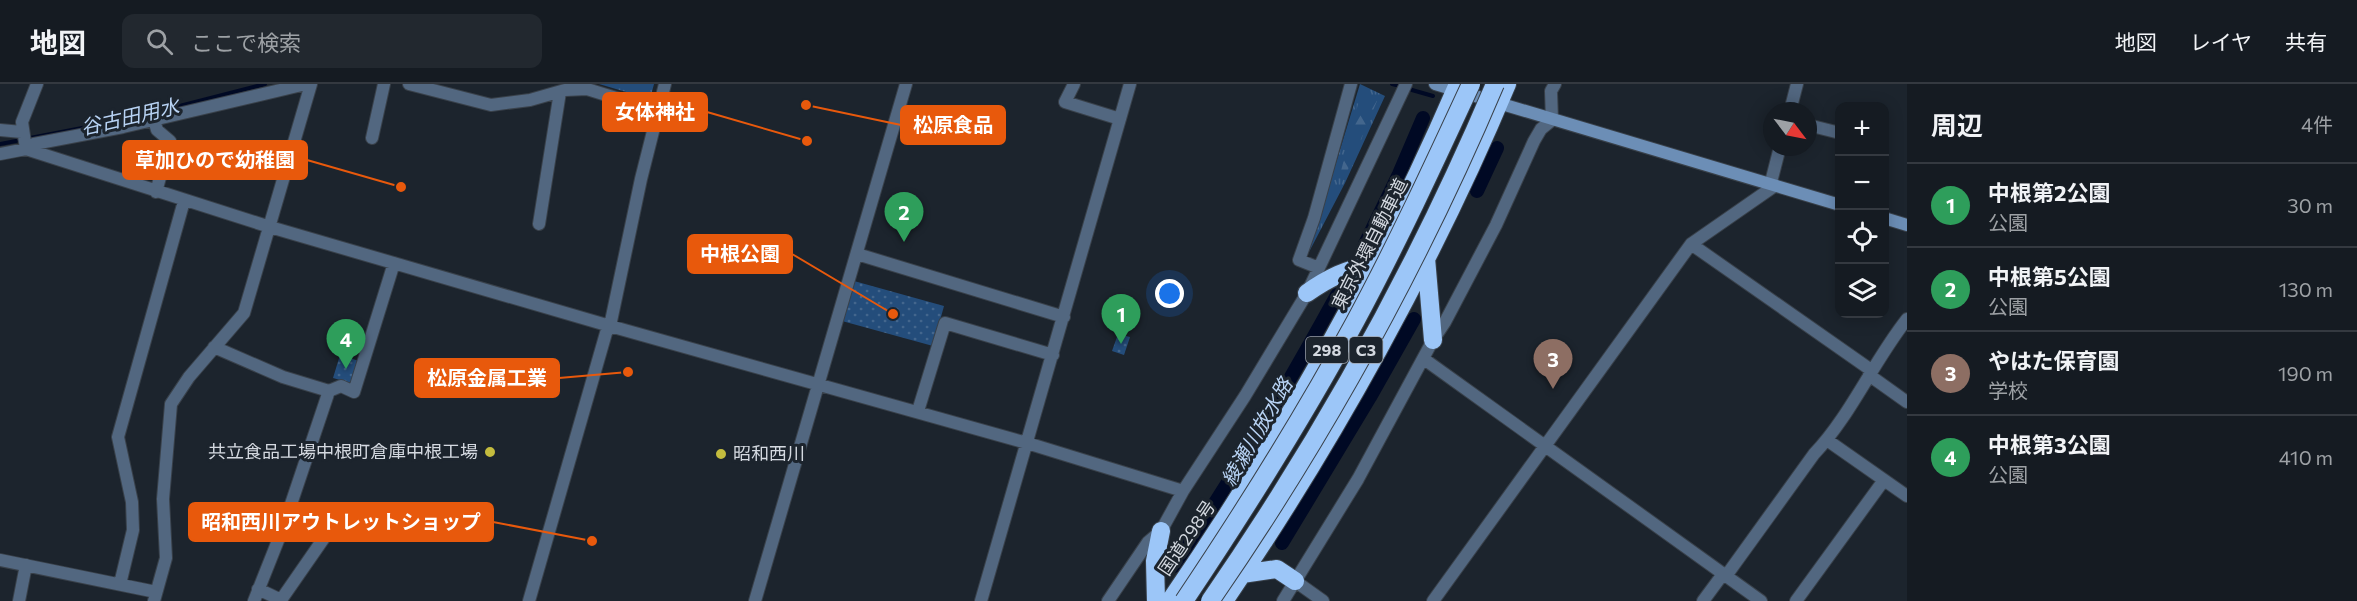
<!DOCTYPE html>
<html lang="ja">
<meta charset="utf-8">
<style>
body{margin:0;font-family:Commissioner,"Noto Sans JP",sans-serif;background:#22282f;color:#f1f3f6}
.controls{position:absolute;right:18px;top:18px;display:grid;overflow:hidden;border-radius:12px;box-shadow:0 3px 15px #0003}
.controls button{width:54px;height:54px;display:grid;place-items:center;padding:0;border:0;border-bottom:2px solid #343940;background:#151b22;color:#f1f3f6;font:30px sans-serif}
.compass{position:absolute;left:1763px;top:18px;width:54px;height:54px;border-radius:50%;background:#151b22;box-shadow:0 3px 15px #0003;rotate:122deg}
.you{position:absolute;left:1170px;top:210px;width:21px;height:21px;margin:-15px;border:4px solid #fff;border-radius:50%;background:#1a73e8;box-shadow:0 0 0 9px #1a73e833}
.badge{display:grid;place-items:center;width:39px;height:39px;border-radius:50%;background:#db2777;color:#fff;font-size:20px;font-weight:700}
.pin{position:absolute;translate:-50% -50px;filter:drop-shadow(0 2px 3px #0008)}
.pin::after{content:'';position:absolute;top:32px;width:21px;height:18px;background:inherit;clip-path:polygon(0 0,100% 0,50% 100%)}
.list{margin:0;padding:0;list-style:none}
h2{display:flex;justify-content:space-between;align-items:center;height:78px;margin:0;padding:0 24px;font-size:26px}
h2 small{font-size:20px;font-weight:400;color:#9da1a5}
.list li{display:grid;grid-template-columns:39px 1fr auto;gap:18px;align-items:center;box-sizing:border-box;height:84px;padding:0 24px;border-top:2px solid #343940}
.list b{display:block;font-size:22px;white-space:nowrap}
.list p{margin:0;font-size:20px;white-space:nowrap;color:#9da1a5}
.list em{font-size:20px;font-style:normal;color:#9da1a5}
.icon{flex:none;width:33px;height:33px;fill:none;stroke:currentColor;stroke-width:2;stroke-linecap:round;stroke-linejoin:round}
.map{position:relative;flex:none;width:1907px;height:517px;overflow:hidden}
header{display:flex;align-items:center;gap:36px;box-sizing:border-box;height:84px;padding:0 30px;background:#151b22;border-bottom:2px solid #343940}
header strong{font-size:28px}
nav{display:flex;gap:33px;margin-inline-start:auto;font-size:21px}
.search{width:420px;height:54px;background:#22282f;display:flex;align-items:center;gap:15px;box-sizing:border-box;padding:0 21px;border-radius:12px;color:#9da1a5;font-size:22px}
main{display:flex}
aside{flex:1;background:#151b22}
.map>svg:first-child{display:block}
</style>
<header>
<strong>地図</strong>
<div class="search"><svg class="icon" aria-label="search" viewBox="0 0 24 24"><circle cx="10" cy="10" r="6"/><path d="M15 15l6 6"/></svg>ここで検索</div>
<nav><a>地図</a><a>レイヤ</a><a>共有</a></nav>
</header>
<main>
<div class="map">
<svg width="1907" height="517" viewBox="0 0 1907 517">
<defs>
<pattern id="grass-tufts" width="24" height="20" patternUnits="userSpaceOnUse" patternTransform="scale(1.5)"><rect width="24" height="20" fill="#244d7b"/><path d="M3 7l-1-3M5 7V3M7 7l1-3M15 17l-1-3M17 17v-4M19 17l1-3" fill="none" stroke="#43668d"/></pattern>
<pattern id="forest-firs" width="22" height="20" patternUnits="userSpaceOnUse" patternTransform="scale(1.5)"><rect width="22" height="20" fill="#244d7b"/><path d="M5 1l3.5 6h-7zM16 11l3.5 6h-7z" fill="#43668d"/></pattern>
<pattern id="park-dots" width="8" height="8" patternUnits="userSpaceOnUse" patternTransform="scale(1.5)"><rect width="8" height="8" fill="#244d7b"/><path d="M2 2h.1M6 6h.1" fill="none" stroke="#43668d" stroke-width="1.8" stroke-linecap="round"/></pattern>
</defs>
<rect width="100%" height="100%" fill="#1c242d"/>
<!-- grass -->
<path fill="url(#grass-tufts)" d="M599,0H654L650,15Z
M1360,0L1385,12L1345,99L1309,168Z"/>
<!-- forest -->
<path fill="url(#forest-firs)" d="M1363,12L1377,17L1344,95L1340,91L1358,20Z"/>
<!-- park -->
<path fill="url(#park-dots)" d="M854,197L944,222L933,262L842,237Z
M1118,250L1130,253L1124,271L1112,267Z
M340,271L359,277L351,299L333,294Z"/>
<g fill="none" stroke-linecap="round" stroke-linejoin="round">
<!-- stream -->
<path stroke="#000924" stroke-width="4" d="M1392,0L1396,1
M1412,6L1433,12
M30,54L129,35L265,0
M0,60L16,57"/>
<!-- canal -->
<path stroke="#000924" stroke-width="14" d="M1477,107L1497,64
M1365,160L1399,90L1423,34
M1282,459L1370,313L1414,235
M1174,482C1233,394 1286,304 1337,211"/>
<defs>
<path id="street" d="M37,0L22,38L26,65L34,60L123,43L306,0
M409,0L491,21L530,16L565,6L587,5L658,27
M1074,0L1065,18L1120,35
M1790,27L1797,0
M154,36L157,46L170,57L156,108
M1808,41L1840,49
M0,46L22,48
M372,54L384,0
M0,70L26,65L270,143L610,242L1027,359L1183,407
M1770,102L1780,63
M539,140L560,8
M1691,160L1871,286
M857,170L1064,233
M1319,184L1299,176L1314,134L1351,0
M214,263L283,293L329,307L283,444L254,517
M1424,275L1761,517
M1869,291L1907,318
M329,307L341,302L354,308L394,179
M918,327L945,239L1053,271
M1827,356L1907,412
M0,476L156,508
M1726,492L1814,370C1851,331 1873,278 1907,235
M1295,497L1323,517
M120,500L133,446L132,418L118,353L184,117
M258,505L281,516L324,454
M19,517L26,481
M154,517L166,474L163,415L171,320L189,293L244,229L311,0
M529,517L606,249L610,242L641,95L665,0
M755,517L906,0
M981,517L1130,0
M1108,517L1148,458L1161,447L1183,407L1245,312L1307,209L1406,0
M1283,517L1358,395L1433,256L1445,238L1496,141L1534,57L1541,45L1552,36L1551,7L1555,0
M1433,517L1691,160L1773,103
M1703,517L1723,490
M1796,517L1884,396"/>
<path id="secondary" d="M1435,0L1840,121
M1884,134L1907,141"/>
<path id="highway" d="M1426,174L1433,256
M1307,209C1328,194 1347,185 1373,180
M1242,490L1277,485L1295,497
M1156,517L1155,477L1161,447
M1170,517C1282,354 1380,182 1458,0
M1224,517C1332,359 1433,177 1507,0"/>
</defs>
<!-- street casing -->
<use href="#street" stroke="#39414a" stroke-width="14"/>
<!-- secondary casing -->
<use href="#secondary" stroke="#39414a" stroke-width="14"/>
<!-- highway casing -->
<use href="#highway" stroke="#39414a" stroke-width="20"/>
<!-- street -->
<use href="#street" stroke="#526780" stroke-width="12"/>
<!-- secondary -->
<use href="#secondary" stroke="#6c8eb6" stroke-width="12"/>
<!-- highway -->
<use href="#highway" stroke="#9cc6f8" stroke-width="18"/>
<defs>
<path id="highway-bridge" d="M1184,517C1245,426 1303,334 1355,238C1397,160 1434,80 1471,0
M1210,517C1322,355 1418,182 1495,0"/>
</defs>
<!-- highway-bridge casing -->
<use href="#highway-bridge" stroke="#39414a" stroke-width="20" stroke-linecap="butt"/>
<!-- highway-bridge -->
<use href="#highway-bridge" stroke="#9cc6f8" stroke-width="18"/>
</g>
<!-- markers -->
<g fill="#c4bc3e" stroke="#1c242d" stroke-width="2">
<circle cx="490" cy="368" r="6"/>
<circle cx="721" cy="370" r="6"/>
</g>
<g text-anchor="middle" stroke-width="6" stroke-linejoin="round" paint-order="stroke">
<!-- shield labels -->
<g fill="#1c242d" stroke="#9da3aa" stroke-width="1.5">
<rect x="1306" y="253" width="42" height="26" rx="4.5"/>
<rect x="1349.5" y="253" width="33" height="26" rx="4.5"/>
</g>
<g font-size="16" font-weight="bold" fill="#d4d9e0">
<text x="1327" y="272">298</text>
<text x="1366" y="272">C3</text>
</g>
<!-- street labels -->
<g font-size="18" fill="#d4d9e0" stroke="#1c242d">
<text transform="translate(1370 160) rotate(-63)" y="6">東京外環自動車道</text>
<text transform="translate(1187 454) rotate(-56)" y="6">国道298号</text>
</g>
<!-- poi labels -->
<g font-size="18" fill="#d4d9e0" stroke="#1c242d" text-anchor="end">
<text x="478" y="374">共立食品工場中根町倉庫中根工場</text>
<text x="733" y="376" text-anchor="start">昭和西川</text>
</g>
<!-- water labels -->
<g font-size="20" font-style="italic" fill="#b8d3f4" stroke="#1c242d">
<text transform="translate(130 33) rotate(-13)" y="7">谷古田用水</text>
<text transform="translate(1257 348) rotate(-60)" y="7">綾瀬川放水路</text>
</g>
</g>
<!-- callouts -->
<path fill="none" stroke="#e8590c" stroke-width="2" d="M807 57L707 28M806 21L901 41M401 103L307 76M893 230L792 170M628 288L559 294M592 457L493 438"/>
<g fill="#e8590c" stroke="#1c242d" stroke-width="2">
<circle cx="807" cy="57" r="6"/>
<circle cx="806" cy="21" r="6"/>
<circle cx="401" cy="103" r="6"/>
<circle cx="893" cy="230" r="6"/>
<circle cx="628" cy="288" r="6"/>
<circle cx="592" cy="457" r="6"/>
</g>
<g fill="#e8590c" stroke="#e8590c" stroke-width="2">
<rect x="603" y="9" width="104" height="38" rx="6"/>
<rect x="901" y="22" width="104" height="38" rx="6"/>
<rect x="123" y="57" width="184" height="38" rx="6"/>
<rect x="688" y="151" width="104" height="38" rx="6"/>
<rect x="415" y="275" width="144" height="38" rx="6"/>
<rect x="189" y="419" width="304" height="38" rx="6"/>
</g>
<g font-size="20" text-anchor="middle" font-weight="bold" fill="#fff">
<text x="655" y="35">女体神社</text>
<text x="953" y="48">松原食品</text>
<text x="215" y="83">草加ひので幼稚園</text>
<text x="740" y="177">中根公園</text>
<text x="487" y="301">松原金属工業</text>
<text x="341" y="445">昭和西川アウトレットショップ</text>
</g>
</svg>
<div class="controls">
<button>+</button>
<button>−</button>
<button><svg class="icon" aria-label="locate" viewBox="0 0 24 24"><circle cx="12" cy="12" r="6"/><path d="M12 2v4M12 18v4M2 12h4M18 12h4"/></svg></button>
<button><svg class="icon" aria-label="layers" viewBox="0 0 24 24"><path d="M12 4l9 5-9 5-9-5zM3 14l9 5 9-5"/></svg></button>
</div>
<svg class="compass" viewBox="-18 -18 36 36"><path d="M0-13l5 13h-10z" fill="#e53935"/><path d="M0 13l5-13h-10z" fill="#9da1a5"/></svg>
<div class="you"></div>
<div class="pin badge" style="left:1121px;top:260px;background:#2e9e5b">1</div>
<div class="pin badge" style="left:904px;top:158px;background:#2e9e5b">2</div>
<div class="pin badge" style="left:1553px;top:305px;background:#8d6e63">3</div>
<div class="pin badge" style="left:346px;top:285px;background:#2e9e5b">4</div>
</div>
<aside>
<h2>周辺<small>4件</small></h2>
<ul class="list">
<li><span class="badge" style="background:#2e9e5b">1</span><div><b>中根第2公園</b><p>公園</p></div><em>30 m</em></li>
<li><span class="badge" style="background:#2e9e5b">2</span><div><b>中根第5公園</b><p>公園</p></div><em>130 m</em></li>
<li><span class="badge" style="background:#8d6e63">3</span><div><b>やはた保育園</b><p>学校</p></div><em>190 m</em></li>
<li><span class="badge" style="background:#2e9e5b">4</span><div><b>中根第3公園</b><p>公園</p></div><em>410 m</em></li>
</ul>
</aside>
</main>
